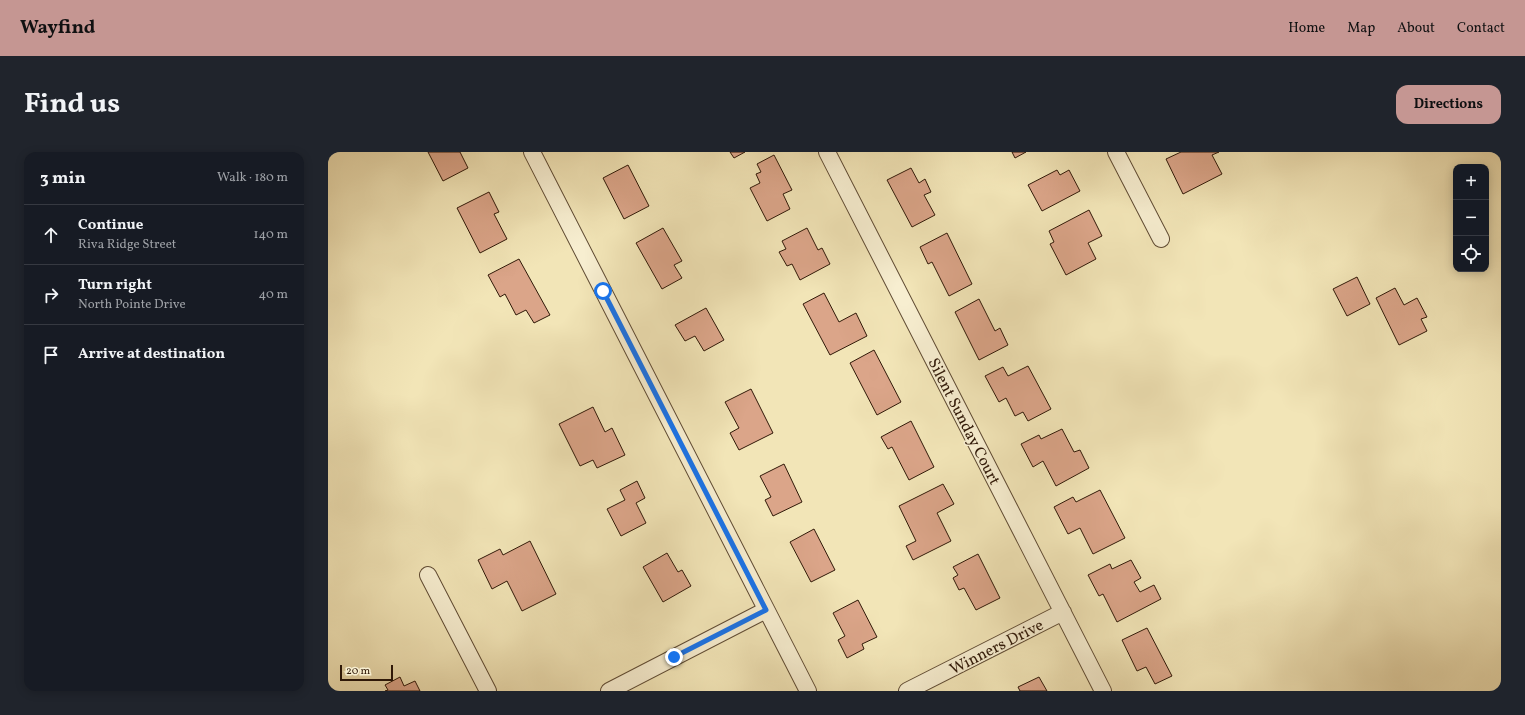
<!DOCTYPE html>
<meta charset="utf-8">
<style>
body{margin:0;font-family:Vollkorn,serif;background:#20242c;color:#f1f3f6}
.controls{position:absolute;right:12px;top:12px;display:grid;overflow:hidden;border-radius:8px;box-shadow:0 2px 10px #0003}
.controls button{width:36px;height:36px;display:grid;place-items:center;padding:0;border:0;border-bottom:1px solid #363941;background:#171b24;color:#f1f3f6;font:20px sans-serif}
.scale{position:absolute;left:12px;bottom:10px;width:53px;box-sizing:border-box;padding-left:4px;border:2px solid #301908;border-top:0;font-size:11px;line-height:14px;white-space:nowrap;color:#301908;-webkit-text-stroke:3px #f7eed0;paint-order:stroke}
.stop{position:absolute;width:12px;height:12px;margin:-9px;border:3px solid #1a73e8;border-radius:50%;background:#fff}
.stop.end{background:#1a73e8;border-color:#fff;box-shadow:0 1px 4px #0008}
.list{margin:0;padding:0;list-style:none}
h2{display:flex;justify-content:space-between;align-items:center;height:52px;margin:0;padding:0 16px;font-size:17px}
h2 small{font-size:13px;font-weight:400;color:#9ea1a6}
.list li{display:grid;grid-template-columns:26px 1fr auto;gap:12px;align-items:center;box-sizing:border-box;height:60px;padding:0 16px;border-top:1px solid #363941}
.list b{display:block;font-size:15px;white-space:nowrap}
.list p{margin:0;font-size:13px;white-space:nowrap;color:#9ea1a6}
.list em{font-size:13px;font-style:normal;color:#9ea1a6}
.icon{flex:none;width:22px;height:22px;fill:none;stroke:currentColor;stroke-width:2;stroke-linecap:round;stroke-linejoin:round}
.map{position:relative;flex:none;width:1173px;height:539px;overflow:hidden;border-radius:12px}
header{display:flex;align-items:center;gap:24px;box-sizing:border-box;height:56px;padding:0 20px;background:#c59692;color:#111}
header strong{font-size:19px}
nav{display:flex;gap:22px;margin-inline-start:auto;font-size:14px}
.intro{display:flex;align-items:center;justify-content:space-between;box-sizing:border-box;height:96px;padding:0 24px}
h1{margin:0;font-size:28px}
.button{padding:10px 18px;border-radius:12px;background:#c59692;color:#111;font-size:14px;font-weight:700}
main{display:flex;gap:24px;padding:0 24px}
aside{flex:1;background:#171b24;border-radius:12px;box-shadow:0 2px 10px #0003}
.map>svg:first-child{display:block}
</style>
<header>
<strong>Wayfind</strong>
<nav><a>Home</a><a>Map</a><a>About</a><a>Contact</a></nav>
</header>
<div class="intro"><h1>Find us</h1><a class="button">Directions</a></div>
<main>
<aside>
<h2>3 min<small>Walk · 180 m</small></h2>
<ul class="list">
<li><svg class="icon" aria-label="ahead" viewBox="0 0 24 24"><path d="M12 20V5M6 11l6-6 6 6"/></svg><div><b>Continue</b><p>Riva Ridge Street</p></div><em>140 m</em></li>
<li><svg class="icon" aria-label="right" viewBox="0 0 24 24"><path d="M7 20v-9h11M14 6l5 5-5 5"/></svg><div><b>Turn right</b><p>North Pointe Drive</p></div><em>40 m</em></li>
<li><svg class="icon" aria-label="arrive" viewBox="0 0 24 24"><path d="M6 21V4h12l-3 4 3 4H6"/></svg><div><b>Arrive at destination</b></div></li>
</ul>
</aside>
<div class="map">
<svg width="1173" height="539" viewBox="0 0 1173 539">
<rect width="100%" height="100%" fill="#f2e5b7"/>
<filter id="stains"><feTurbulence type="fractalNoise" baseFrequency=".005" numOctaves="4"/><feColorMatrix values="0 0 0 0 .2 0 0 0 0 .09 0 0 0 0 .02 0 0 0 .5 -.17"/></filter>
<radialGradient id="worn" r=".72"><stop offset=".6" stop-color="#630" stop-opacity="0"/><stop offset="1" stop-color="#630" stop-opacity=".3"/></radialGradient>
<!-- building -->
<path fill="#dba589" stroke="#301908" d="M100,0H132L140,16L115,29Z
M402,0H417L406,6Z
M684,0H698L687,6Z
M853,0H891L884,3L894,22L855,42L838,7Z
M446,3L464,38L455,42L462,57L439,69L422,36L432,31L428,22L433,20L429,12Z
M300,13L321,54L296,67L275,26Z
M583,16L591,31L597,27L603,40L596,43L607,63L584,75L559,28Z
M729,18L732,23L741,18L752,39L714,59L700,33Z
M161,40L171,60L166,62L179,87L152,101L129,56Z
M761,58L774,84L760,91L768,107L738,123L722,92L726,90L721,79Z
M335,76L354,109L346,113L354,126L334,137L308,91Z
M479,76L490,98L494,96L502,112L472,128L464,112L459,114L451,100L458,97L454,89Z
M619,81L644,132L621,144L604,110L600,112L592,95Z
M191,107L222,163L206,171L198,158L188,163L177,142L172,145L160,123Z
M1029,125L1042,152L1019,164L1005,137Z
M1067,136L1076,153L1089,146L1099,165L1093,167L1099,179L1071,193L1048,146Z
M496,141L511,170L528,161L539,184L502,203L475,152Z
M651,147L667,179L672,176L680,193L651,208L627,160Z
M378,156L396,188L376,199L367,184L357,189L347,173Z
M546,198L573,250L549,263L522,211Z
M700,214L723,257L700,269L695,260L687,264L678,246L671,250L657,224L675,215L680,224Z
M423,237L445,281L411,298L402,281L411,276L397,250Z
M265,255L277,280L284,276L297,303L269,316L265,308L252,314L231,272Z
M583,269L606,315L581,328L564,295L560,297L553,285Z
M734,277L746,300L752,298L761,316L728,334L715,309L705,315L693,292L711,283L713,287Z
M456,312L474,350L445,364L437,348L443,345L432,324Z
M309,329L317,346L308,351L318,371L293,384L279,357L297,348L292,338Z
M615,332L626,352L609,361L623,389L585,408L578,394L588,389L571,354Z
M772,338L797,386L765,402L752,376L740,382L726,355L745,345L748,350Z
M486,377L507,418L483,430L462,390Z
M202,389L228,442L194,459L179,429L164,437L150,408L172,397L175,403Z
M339,401L350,420L354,418L363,434L335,450L315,415Z
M650,402L672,446L648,458L636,436L631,438L625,426L630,423L625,415Z
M803,408L813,426L806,430L812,440L826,433L833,447L789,470L775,442L771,444L760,423L782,412L784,417Z
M530,448L549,485L534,492L536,497L519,506L510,488L517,484L505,461Z
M819,476L844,524L827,532L818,515L809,519L794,488Z
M72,525L76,534L87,529L92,539H57L60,538L57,533Z
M711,525L719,539H692L690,535Z"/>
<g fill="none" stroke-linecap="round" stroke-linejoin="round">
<defs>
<path id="street" d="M204,0L480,539
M499,0L775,539
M788,0L833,87
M100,423L160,539
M281,539L438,458
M579,539L735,460"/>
</defs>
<!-- street casing -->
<use href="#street" stroke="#604c34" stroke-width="18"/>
<!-- street -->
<use href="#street" stroke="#f7eed0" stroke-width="16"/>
</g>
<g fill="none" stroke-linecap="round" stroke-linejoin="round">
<!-- route -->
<path stroke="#1a73e8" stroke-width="5" d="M275,139L438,458L346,505"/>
</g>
<g text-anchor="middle" stroke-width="3" stroke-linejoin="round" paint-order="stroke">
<!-- street labels -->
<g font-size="16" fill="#301908" stroke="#f7eed0">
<text transform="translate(637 269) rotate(63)" y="6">Silent Sunday Court</text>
<text transform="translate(668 494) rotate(-27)" y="6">Winners Drive</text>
</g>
</g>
<rect width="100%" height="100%" filter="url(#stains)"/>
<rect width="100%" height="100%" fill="url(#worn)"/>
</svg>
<div class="controls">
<button>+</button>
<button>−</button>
<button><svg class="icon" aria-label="locate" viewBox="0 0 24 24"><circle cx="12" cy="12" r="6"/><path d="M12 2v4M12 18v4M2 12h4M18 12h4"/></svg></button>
</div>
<div class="scale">20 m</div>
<div class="stop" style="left:275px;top:139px"></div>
<div class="stop end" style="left:346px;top:505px"></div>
</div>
</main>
